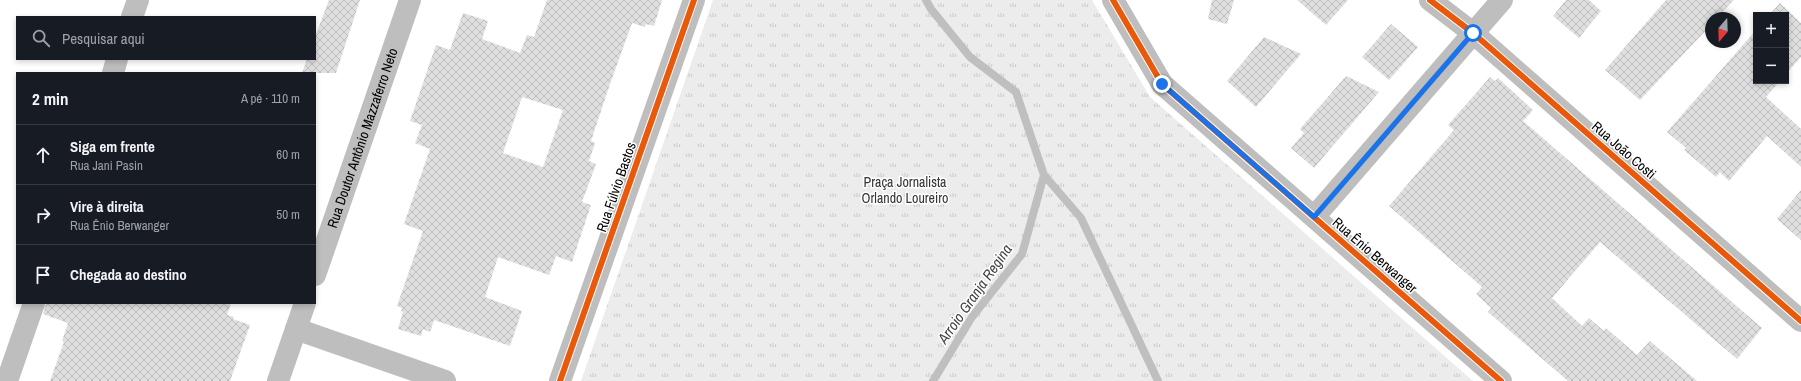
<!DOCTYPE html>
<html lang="pt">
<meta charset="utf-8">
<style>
body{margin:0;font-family:"Archivo Narrow",sans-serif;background:#242831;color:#f1f3f6}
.controls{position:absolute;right:12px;top:12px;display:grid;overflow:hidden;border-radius:0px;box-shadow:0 2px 6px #0003}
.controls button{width:36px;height:36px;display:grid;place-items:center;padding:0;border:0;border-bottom:1px solid #363941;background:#171b24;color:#f1f3f6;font:20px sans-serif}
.compass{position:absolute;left:1705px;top:12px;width:36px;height:36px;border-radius:50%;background:#171b24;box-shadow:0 2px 6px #0003;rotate:199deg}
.stop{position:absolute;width:12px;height:12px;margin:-9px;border:3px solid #1a73e8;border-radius:50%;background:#fff}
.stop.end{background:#1a73e8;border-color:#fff;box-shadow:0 1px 4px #0008}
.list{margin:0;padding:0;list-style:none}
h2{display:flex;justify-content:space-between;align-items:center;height:52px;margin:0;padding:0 16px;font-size:17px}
h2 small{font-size:13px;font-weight:400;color:#9ea1a6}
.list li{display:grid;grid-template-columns:26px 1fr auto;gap:12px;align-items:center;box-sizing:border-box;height:60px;padding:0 16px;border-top:1px solid #363941}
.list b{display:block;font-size:15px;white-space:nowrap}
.list p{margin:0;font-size:13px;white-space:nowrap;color:#9ea1a6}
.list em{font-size:13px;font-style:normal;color:#9ea1a6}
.icon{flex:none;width:22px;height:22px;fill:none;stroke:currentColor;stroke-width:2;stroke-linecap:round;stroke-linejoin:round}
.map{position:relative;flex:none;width:1801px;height:381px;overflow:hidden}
.search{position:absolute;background:#171b24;box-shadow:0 2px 6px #0003;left:16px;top:16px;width:300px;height:44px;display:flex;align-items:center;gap:10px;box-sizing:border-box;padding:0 14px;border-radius:0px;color:#9ea1a6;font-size:15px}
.panel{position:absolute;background:#171b24;box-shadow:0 2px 6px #0003;left:16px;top:72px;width:300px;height:232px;border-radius:0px}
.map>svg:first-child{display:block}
</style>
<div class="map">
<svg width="1801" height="381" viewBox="0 0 1801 381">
<defs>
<pattern id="park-tufts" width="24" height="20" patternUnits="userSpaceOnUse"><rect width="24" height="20" fill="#ececec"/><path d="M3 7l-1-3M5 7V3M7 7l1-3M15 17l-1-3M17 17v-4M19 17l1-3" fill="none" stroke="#c9c9c9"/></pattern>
<pattern id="building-cross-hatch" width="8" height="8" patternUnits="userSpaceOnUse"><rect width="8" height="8" fill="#dfdfdf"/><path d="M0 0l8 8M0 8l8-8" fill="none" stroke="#bebebe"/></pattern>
</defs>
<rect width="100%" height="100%" fill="#fff"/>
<!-- park -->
<path fill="url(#park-tufts)" d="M713,0H1092L1150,97L1473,381H581Z"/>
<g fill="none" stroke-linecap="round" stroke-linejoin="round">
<!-- stream -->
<path stroke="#bfbfbf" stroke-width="8" d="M926,0L931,9L970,57L1016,92L1044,175L1022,254L972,317L933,381
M1044,175L1081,218L1158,381"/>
</g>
<!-- building -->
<path fill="url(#building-cross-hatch)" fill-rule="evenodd" d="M329,0H360L336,73H302L307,59H315V37Z
M547,0H662L654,26L646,24L645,27L632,23L610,84L591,141L595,143L589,161L596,164L582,202L591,205L572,262L556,256L549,275L498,257L485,297L522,311L510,346L434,320L430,332L423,329L421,336L398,329L403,312L401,311L402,308L397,306L423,231L404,224L430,149L415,143L422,125L410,121L436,45L450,50L463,13L488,21L482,39L520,53L527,35L534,37ZM522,97L563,110L543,167L503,153Z
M1212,0H1234L1227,24L1208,19Z
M1297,0H1348L1326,25Z
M1566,0H1589L1601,11L1579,38L1553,16Z
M1666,0H1734L1717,18H1711V25L1640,100L1605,70Z
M1780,3L1801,23V57L1786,74V15H1769Z
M1391,24L1418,47L1389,80L1362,57Z
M1756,30V81H1780L1766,97L1801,129V167L1767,136L1729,181L1720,172L1716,177L1684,150L1686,148L1667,132Z
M1264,37L1301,54L1256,107L1227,81Z
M1346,76L1379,92L1314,168L1291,148L1304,133L1300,129Z
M1490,77L1495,81L1498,78L1533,110L1523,121L1762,328L1737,359L1600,242L1552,298L1582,326L1589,318L1604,331L1606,328L1637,355L1650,341L1697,381H1568L1488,312L1491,308L1476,294L1482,287L1389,206L1454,130L1448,125Z
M1801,190V240L1777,219Z
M46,303H231L227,315L234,317L233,319L250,325L230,381H50L64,342L62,341L68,323L43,314Z"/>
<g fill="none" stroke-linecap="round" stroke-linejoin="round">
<!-- minor -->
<path stroke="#bebebe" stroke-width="22" d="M1113,0L1162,84L1501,381
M1430,0L1473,33L1801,321
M132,17L138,0
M113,73L117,59
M1314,217L1502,0
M296,329L445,381
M7,381L34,303
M560,381L694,0"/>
<!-- tertiary -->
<g stroke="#bebebe" stroke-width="22">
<path id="s1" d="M315,275L410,0"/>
<path d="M278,381L305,303"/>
</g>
<defs>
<path id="cycleway" d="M1113,0L1162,84L1501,381
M1430,0L1473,33L1801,321
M560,381L694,0"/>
</defs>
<!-- cycleway casing -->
<use href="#cycleway" stroke="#fff" stroke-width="8"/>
<!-- cycleway -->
<use href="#cycleway" stroke="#e8590c" stroke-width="6"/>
</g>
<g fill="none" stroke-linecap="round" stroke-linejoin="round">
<!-- route -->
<path stroke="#1a73e8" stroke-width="5" d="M1162,84L1314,217L1473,33"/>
</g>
<g text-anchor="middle" stroke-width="3" stroke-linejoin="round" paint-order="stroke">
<!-- street labels -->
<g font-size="14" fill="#000" stroke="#fff">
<text dy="5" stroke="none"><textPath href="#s1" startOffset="145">Rua Doutor Antônio Mazzaferro Neto</textPath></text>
<text transform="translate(1624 150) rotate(41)" y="5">Rua João Costi</text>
<text transform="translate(616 187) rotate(-71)" y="5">Rua Fúlvio Bastos</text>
<text transform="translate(1375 255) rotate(41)" y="5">Rua Ênio Berwanger</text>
</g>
<!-- park labels -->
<g font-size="14" fill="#333" stroke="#fff">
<text x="905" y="187">Praça Jornalista<tspan x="905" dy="16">Orlando Loureiro</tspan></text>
</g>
<!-- water labels -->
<g font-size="15" font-style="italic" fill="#444" stroke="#fff">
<text transform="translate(975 294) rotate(-55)" y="5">Arroio Granja Regina</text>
</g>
</g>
</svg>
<div class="controls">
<button>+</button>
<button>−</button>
</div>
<svg class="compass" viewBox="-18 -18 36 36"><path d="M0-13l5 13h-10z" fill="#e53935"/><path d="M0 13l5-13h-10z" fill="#9ea1a6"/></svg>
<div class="stop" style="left:1473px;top:33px"></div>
<div class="stop end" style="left:1162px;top:84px"></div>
<div class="search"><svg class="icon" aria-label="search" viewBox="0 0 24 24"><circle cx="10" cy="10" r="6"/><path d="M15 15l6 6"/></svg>Pesquisar aqui</div>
<section class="panel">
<h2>2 min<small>A pé · 110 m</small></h2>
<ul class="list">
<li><svg class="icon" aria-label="ahead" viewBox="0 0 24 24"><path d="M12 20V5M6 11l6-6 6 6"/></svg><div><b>Siga em frente</b><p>Rua Jani Pasin</p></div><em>60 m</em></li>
<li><svg class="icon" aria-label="right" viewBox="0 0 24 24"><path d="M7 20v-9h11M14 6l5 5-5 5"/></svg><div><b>Vire à direita</b><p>Rua Ênio Berwanger</p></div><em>50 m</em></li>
<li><svg class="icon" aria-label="arrive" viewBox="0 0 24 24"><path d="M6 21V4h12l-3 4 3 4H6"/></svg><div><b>Chegada ao destino</b></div></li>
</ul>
</section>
</div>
